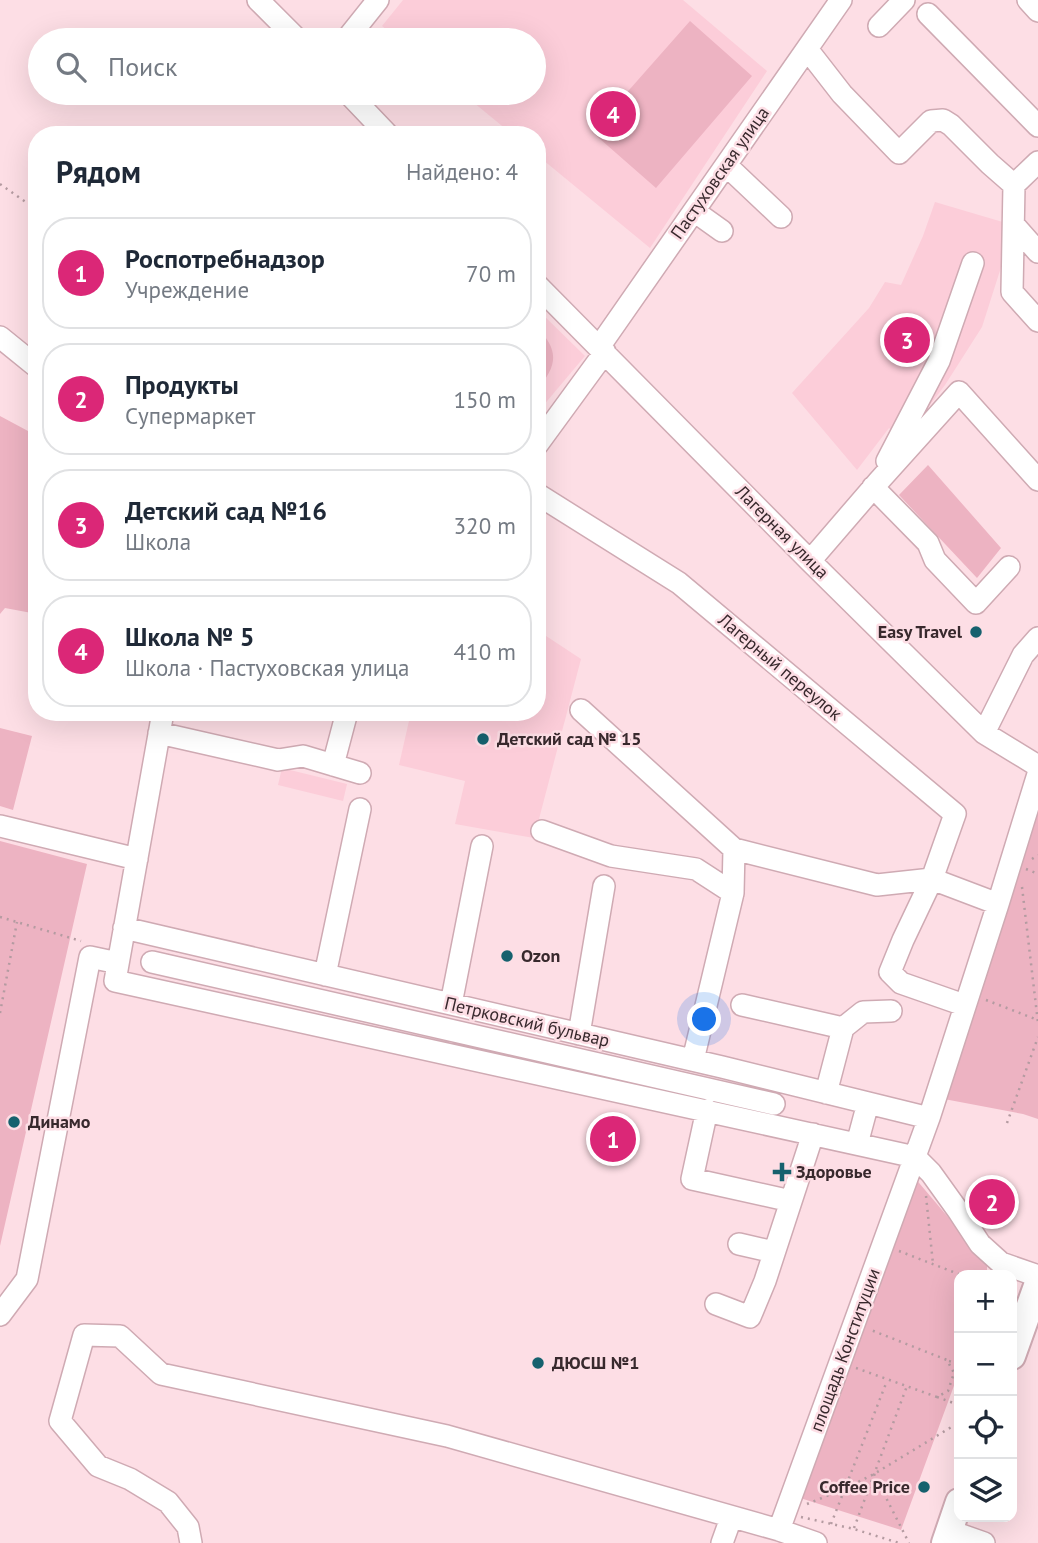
<!DOCTYPE html>
<html lang="ru">
<meta charset="utf-8">
<style>
body{margin:0;font-family:"PT Sans",sans-serif;background:#f2f2f3;color:#1f2937}
.controls{position:absolute;right:21px;bottom:21px;display:grid;overflow:hidden;border-radius:14px;box-shadow:0 7px 28px #0002}
.controls button{width:63px;height:63px;display:grid;place-items:center;padding:0;border:0;border-bottom:2px solid #e0e1e3;background:#fff;color:#1f2937;font:35px sans-serif}
.you{position:absolute;left:705px;top:1020px;width:24px;height:24px;margin:-18px;border:5px solid #fff;border-radius:50%;background:#1a73e8;box-shadow:0 0 0 10px #1a73e833}
.badge{display:grid;place-items:center;width:46px;height:46px;border-radius:50%;background:#db2777;color:#fff;font-size:23px;font-weight:700}
.pin{position:absolute;translate:-50% -50%;border:4px solid #fff;box-shadow:0 2px 7px #0006}
.list{margin:0;padding:0;list-style:none}
h2{display:flex;justify-content:space-between;align-items:center;height:91px;margin:0;padding:0 28px;font-size:30px}
h2 small{font-size:23px;font-weight:400;color:#747a83}
.list li{display:grid;grid-template-columns:46px 1fr auto;gap:21px;align-items:center;box-sizing:border-box;height:112px;margin:0 14px 14px;padding:0 14px;border:2px solid #e0e1e3;border-radius:28px}
.list b{display:block;font-size:26px;white-space:nowrap}
.list p{margin:0;font-size:23px;white-space:nowrap;color:#747a83}
.list em{font-size:23px;font-style:normal;color:#747a83}
.icon{flex:none;width:38px;height:38px;fill:none;stroke:currentColor;stroke-width:2;stroke-linecap:round;stroke-linejoin:round}
.map{position:relative;flex:none;width:1038px;height:1543px;overflow:hidden}
.search{position:absolute;background:#fff;box-shadow:0 7px 28px #0002;left:28px;top:28px;width:518px;height:77px;display:flex;align-items:center;gap:18px;box-sizing:border-box;padding:0 24px;border-radius:38px;color:#747a83;font-size:26px}
.panel{position:absolute;background:#fff;box-shadow:0 7px 28px #0002;left:28px;top:126px;width:518px;height:595px;border-radius:28px}
.map>svg:first-child{display:block}
</style>
<div class="map">
<svg width="1038" height="1543" viewBox="0 0 1038 1543">
<rect width="100%" height="100%" fill="#fddee5"/>
<!-- built -->
<path fill="#fccdd9" d="M403,0H683L767,71L650,248L537,155V135H513L462,93H534V40H399L382,26Z
M935,202L1006,223L1004,258L982,327L945,385L903,441L889,428L857,470L792,393L869,308L885,282L901,285L923,236Z
M537,309L585,356L537,413Z
M537,630L581,659L534,838L455,824L465,781L399,765L411,712H537Z
M282,768L347,784L343,801L278,785Z"/>
<!-- green -->
<path fill="#edb3c2" d="M690,21L752,76L656,188L592,132Z
M537,328C560,350 557,367 537,389Z
M0,416L28,431L37,423V614L5,608L0,614Z
M928,465L1001,548L977,578L899,495Z
M0,728L32,736L13,810L0,806Z
M1038,798V1119L1023,1114L944,1099Z
M0,841L87,864L0,1246Z
M914,1177L987,1263V1275H959V1372L901,1530L797,1497Z"/>
<g fill="none" stroke-linecap="round" stroke-linejoin="round">
<defs>
<path id="minor" d="M258,0L298,40
M1028,0L1038,11
M928,14L1038,126
M879,26L904,0
M346,40L378,0
M807,49L842,94L899,153L931,121L943,120L951,125L990,164L1014,185
M348,93L388,135
M1038,162L1014,185L1012,292L1038,321
M726,165L781,217
M694,211L722,231
M1014,225L1038,252
M537,285L810,561L984,733L1038,766
M0,337L37,367
M599,347L841,0
M537,445L605,352
M887,461L939,361L973,263
M873,487L928,543L935,560L976,603L1009,567
M537,494L679,583L955,814L932,879L903,940L890,972L901,983L964,1005
M810,561L878,482L959,392L1038,480
M581,710L734,849L733,893L693,1060
M163,712L115,981L915,1157L931,1173L959,1212L980,1244L1001,1263L1038,1276
M159,733L278,760L303,756L360,773
M984,733L1023,655L1038,638
M333,765L347,712
M0,826L137,859
M542,831L611,856L696,869L733,893
M734,849L877,885L932,879L998,904
M124,928L722,1067L929,1118
M152,962L774,1104
M325,975L360,809
M451,1004L482,846
M742,1005L843,1028L826,1093
M843,1028L863,1012L891,1011
M579,1034L604,886
M707,1110L692,1179L791,1201
M857,1144L868,1103
M739,1244L774,1252
M716,1304L750,1317L765,1281L813,1134
M0,1315L27,1279L90,957L118,963
M950,1531L984,1543
M191,1543L188,1527L168,1502L130,1479L98,1466L60,1421L84,1335L120,1336L161,1374L447,1436L779,1530
M722,1543L731,1518
M816,1543L779,1530L929,1118L998,904L1038,774"/>
<path id="major" d="M1012,1356L1038,1283
M945,1543L959,1502"/>
</defs>
<!-- minor casing -->
<use href="#minor" stroke="#cfaab3" stroke-width="24"/>
<!-- major casing -->
<use href="#major" stroke="#cfaab3" stroke-width="30"/>
<!-- path -->
<path stroke="#b49ba1" stroke-width="2.5" stroke-dasharray="2 5" stroke-linecap="butt" d="M0,184L37,210
M1032,859L1038,855
M1026,869L1038,874
M1022,887L1038,1023
M0,917L81,941
M986,1000L1038,1020
M0,1013L17,922
M1007,1123L1038,1037
M926,1196L933,1264
M899,1251L961,1275
M949,1361L959,1364
M856,1368L937,1397L948,1391L954,1373L947,1360L871,1330
M937,1397L959,1405
M874,1474L909,1543
M807,1504L844,1489L874,1474L958,1423
M801,1517L854,1529L899,1543
M831,1524L887,1381
M854,1528L907,1386"/>
<!-- minor -->
<use href="#minor" stroke="#fff" stroke-width="21"/>
<!-- major -->
<use href="#major" stroke="#fff" stroke-width="26"/>
</g>
<!-- markers -->
<g fill="#16616e" stroke="#fddee5" stroke-width="2.5">
<circle cx="976" cy="632" r="7"/>
<circle cx="483" cy="739" r="7"/>
<circle cx="507" cy="956" r="7"/>
<circle cx="14" cy="1122" r="7"/>
<path d="M778.5 1161.5h7v7h7v7h-7v7h-7v-7h-7v-7h7z"/>
<circle cx="538" cy="1363" r="7"/>
<circle cx="924" cy="1487" r="7"/>
</g>
<g text-anchor="middle" stroke-width="5" stroke-linejoin="round" paint-order="stroke">
<!-- street labels -->
<g font-size="18" fill="#38292d" stroke="#fddee5">
<text transform="translate(720 173) rotate(-55)" y="6">Пастуховская улица</text>
<text transform="translate(782 532) rotate(45)" y="6">Лагерная улица</text>
<text transform="translate(780 667) rotate(40)" y="6">Лагерный переулок</text>
<text transform="translate(527 1022) rotate(13)" y="6">Петрковский бульвар</text>
<text transform="translate(845 1350) rotate(-70)" y="6">площадь Конституции</text>
</g>
<!-- poi labels -->
<g font-size="18" font-weight="bold" fill="#38292d" stroke="#fddee5" text-anchor="start">
<text x="962" y="638" text-anchor="end">Easy Travel</text>
<text x="497" y="745">Детский сад № 15</text>
<text x="521" y="962">Ozon</text>
<text x="28" y="1128">Динамо</text>
<text x="796" y="1178">Здоровье</text>
<text x="552" y="1369">ДЮСШ №1</text>
<text x="910" y="1493" text-anchor="end">Coffee Price</text>
</g>
</g>
</svg>
<div class="controls">
<button>+</button>
<button>−</button>
<button><svg class="icon" aria-label="locate" viewBox="0 0 24 24"><circle cx="12" cy="12" r="6"/><path d="M12 2v4M12 18v4M2 12h4M18 12h4"/></svg></button>
<button><svg class="icon" aria-label="layers" viewBox="0 0 24 24"><path d="M12 4l9 5-9 5-9-5zM3 14l9 5 9-5"/></svg></button>
</div>
<div class="you"></div>
<div class="pin badge" style="left:613px;top:1139px">1</div>
<div class="pin badge" style="left:992px;top:1202px">2</div>
<div class="pin badge" style="left:907px;top:340px">3</div>
<div class="pin badge" style="left:613px;top:114px">4</div>
<div class="search"><svg class="icon" aria-label="search" viewBox="0 0 24 24"><circle cx="10" cy="10" r="6"/><path d="M15 15l6 6"/></svg>Поиск</div>
<section class="panel">
<h2>Рядом<small>Найдено: 4</small></h2>
<ul class="list">
<li><span class="badge">1</span><div><b>Роспотребнадзор</b><p>Учреждение</p></div><em>70 m</em></li>
<li><span class="badge">2</span><div><b>Продукты</b><p>Супермаркет</p></div><em>150 m</em></li>
<li><span class="badge">3</span><div><b>Детский сад №16</b><p>Школа</p></div><em>320 m</em></li>
<li><span class="badge">4</span><div><b>Школа № 5</b><p>Школа · Пастуховская улица</p></div><em>410 m</em></li>
</ul>
</section>
</div>
